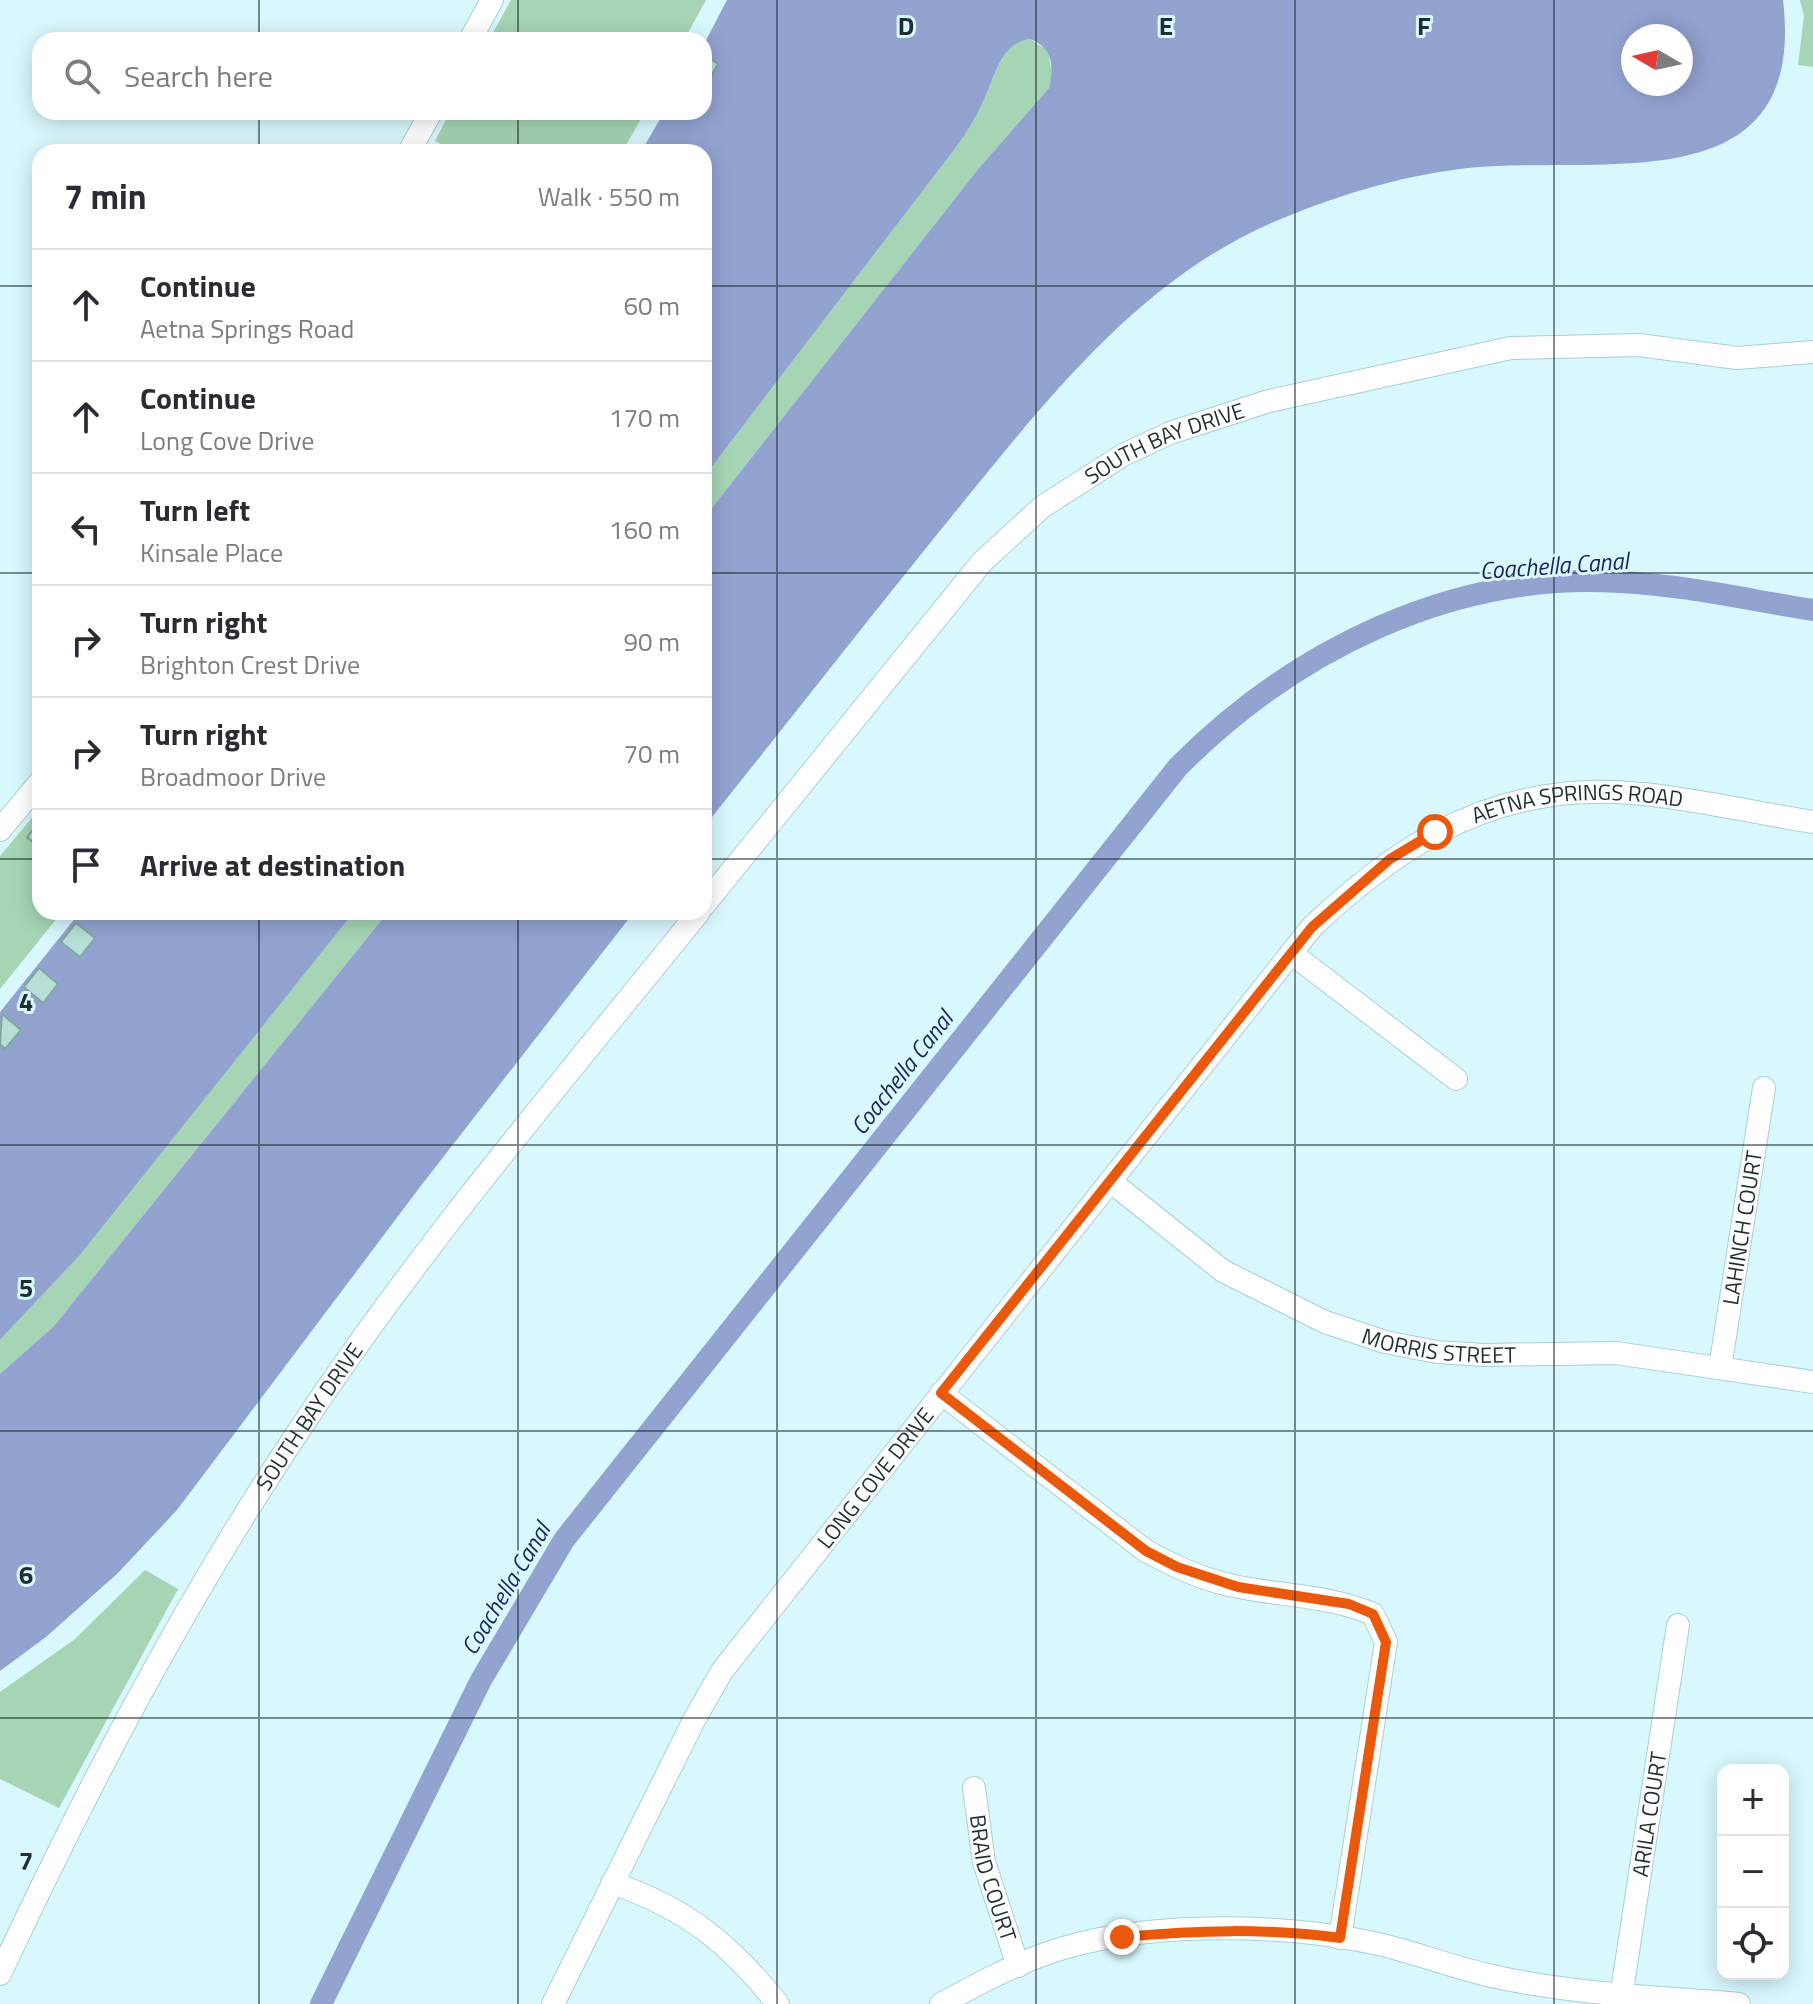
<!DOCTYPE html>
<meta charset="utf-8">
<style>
body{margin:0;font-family:"Titillium Web",sans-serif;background:#f7f7f7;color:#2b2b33}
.controls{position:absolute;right:24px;bottom:24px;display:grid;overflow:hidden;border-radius:16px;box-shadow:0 4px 20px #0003}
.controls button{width:72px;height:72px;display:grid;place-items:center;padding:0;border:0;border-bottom:2px solid #e1e1e2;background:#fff;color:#2b2b33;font:40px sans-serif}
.compass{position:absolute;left:1621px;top:24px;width:72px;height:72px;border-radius:50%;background:#fff;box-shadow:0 4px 20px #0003;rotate:279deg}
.stop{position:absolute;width:24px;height:24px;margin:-18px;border:6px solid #ea580c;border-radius:50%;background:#fff}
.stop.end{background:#ea580c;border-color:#fff;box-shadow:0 2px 8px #0008}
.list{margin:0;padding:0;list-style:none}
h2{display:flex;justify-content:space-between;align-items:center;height:104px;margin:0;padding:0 32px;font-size:34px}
h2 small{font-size:26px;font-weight:400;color:#7c7c81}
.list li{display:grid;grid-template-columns:52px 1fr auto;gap:24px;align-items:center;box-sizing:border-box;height:112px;padding:0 32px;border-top:2px solid #e1e1e2}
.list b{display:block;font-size:30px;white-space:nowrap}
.list p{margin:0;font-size:26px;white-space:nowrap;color:#7c7c81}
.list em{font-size:26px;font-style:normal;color:#7c7c81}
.icon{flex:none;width:44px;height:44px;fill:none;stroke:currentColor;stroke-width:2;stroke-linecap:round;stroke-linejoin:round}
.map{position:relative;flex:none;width:1813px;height:2004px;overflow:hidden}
.search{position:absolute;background:#fff;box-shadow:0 4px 20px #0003;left:32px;top:32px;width:680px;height:88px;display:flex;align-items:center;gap:20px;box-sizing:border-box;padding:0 28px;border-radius:24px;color:#7c7c81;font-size:30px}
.panel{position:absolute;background:#fff;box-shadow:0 4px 20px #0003;left:32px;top:144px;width:680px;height:776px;border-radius:24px}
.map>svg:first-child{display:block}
</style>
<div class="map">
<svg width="1813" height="2004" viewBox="0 0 1813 2004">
<rect width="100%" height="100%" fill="#d8f8fe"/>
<!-- green -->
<path fill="#a5d5b4" d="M511,0H706L684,40H489Z
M1800,0H1813V67L1798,65L1804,16Z
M1030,39L1048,51L1052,74L1049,88L979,168L704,518V477L957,146C967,132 976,118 983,102C995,78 999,44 1030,39Z
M450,112H645L622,152H456L435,141Z
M40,808V912H62L0,989V856Z
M354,912H388L54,1326L0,1374V1340L80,1255Z
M145,1570L178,1589L59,1808L0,1779V1692L75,1639Z"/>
<!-- water -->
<path fill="#93a3d0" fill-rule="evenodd" d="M727,0H1783C1808,210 1593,152 1460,169C1396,177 1336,196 1276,221C1134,281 1038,411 943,527C863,626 784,727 704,827V518L979,168L1049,88C1054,66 1053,48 1030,39C999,44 995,78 983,102C976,118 967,132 957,146L704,477V152H641L664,112H704V44ZM1633,36H1681V84H1633Z
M80,912H354L80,1255L0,1340V1012Z
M388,912H634L420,1187L177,1510L118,1573L46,1637L0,1671V1374L54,1326Z"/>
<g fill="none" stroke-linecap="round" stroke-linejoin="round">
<!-- canal -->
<path stroke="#93a3d0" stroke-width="22" d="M321,2004L481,1680L564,1540L1178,767C1293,651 1453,571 1620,582C1684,585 1749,600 1813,610"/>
</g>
<!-- building -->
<path fill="#b7ded7" stroke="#81a7a1" stroke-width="2" d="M704,55L718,64L705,85L704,84Z
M40,821V848L27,837Z
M76,923L95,938L80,957L61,942Z
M39,968L58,984L43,1003L24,987Z
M2,1014L21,1030L5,1049L0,1044Z"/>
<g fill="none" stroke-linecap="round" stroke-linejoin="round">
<defs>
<g id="minor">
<path d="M470,40L492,0"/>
<path d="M409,152L431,112"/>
<path d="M0,830L40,782"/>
<path id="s1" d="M704,905L982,562L1042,507L1123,455L1170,433L1269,401L1511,348L1639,345L1737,358L1813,352"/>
<path d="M1291,953L1456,1079"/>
<path id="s2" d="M1110,1181L1223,1271L1325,1322L1385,1342L1437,1352L1484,1355L1616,1353L1813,1382"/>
<path id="s3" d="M1720,1368L1764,1088"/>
<path d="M941,1393L1146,1551C1176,1567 1205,1581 1239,1587C1284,1596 1331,1596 1373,1614L1386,1642L1340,1938"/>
<path id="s4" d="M974,1788L984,1862L1018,1966"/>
<path d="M612,1883C686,1908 729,1943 778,2004"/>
<path id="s5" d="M0,1974C87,1788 182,1606 296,1435C417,1251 561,1083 699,912"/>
<path id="s6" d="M553,2004L694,1720L722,1671L1312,927C1391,852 1476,795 1590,792C1661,790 1742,811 1813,822"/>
<path d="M941,2004C974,1986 1009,1967 1045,1954C1137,1921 1273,1923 1369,1942C1410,1950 1450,1967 1492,1976C1572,1994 1657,1997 1739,2004"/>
<path id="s7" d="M1620,2004L1678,1625"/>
</g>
</defs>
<!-- minor casing -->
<use href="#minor" stroke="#a8cfd7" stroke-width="24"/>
<!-- minor -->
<use href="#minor" stroke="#fff" stroke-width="22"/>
</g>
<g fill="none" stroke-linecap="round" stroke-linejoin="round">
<!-- route -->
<path stroke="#ea580c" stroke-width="10" d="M1122,1937C1197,1930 1266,1928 1340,1938L1386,1642L1373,1614L1349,1604L1238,1587L1177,1567L1146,1551L941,1393L1312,927L1390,859L1435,832"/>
</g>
<!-- grid -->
<path fill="none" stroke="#1f2e32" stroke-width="2" stroke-opacity="0.55" d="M259,0V40M518,0V40M777,0V2004M1036,0V2004M1295,0V2004M1554,0V2004M259,112V152M518,112V152M0,286H40M704,286H1813M0,573H40M704,573H1813M0,859H40M704,859H1813M259,912V2004M518,912V2004M0,1145H1813M0,1431H1813M0,1718H1813"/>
<g text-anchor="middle" stroke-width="6" stroke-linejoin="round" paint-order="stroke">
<!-- street labels -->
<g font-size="22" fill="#1f2e32" stroke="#d8f8fe">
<text dy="8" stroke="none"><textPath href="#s1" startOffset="662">SOUTH BAY DRIVE</textPath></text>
<text dy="8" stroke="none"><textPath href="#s6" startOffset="1626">AETNA SPRINGS ROAD</textPath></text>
<text dy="8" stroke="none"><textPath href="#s3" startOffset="142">LAHINCH COURT</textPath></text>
<text dy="8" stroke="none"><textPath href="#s2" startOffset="376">MORRIS STREET</textPath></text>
<text dy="8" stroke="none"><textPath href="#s5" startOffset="638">SOUTH BAY DRIVE</textPath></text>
<text dy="8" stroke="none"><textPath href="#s6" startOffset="620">LONG COVE DRIVE</textPath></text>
<text dy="8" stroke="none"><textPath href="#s7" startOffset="192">ARILA COURT</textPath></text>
<text dy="8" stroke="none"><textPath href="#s4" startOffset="92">BRAID COURT</textPath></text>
</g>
<!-- water labels -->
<g font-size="24" font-style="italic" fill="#19255b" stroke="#d8f8fe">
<text transform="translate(1554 566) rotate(-4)" y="8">Coachella Canal</text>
<text transform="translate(902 1073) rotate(-52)" y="8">Coachella Canal</text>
<text transform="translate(506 1589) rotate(-59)" y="8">Coachella Canal</text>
</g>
</g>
<g font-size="26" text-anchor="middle" font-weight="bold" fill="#1f2e32" stroke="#d8f8fe" stroke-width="6" stroke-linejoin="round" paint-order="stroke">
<text x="906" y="35">D</text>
<text x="1166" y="35">E</text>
<text x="1424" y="35">F</text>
<text x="26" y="1011">4</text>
<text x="26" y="1297">5</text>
<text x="26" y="1584">6</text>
<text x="26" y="1870">7</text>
</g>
</svg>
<div class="controls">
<button>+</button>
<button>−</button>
<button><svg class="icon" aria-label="locate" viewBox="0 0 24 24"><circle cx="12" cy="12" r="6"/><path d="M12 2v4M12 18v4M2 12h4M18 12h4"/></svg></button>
</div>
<svg class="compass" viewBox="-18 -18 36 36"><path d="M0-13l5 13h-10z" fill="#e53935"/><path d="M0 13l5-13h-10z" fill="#7c7c81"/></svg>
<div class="stop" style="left:1435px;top:832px"></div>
<div class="stop end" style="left:1122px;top:1937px"></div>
<div class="search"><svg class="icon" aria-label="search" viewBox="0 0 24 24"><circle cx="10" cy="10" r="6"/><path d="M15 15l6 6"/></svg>Search here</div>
<section class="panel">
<h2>7 min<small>Walk · 550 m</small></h2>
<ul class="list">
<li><svg class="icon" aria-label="ahead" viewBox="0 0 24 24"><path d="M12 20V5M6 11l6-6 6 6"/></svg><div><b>Continue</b><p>Aetna Springs Road</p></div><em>60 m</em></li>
<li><svg class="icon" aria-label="ahead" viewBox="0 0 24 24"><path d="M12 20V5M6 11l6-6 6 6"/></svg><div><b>Continue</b><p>Long Cove Drive</p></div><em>170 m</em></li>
<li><svg class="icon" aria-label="left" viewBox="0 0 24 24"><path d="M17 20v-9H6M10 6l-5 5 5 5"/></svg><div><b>Turn left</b><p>Kinsale Place</p></div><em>160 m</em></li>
<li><svg class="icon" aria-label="right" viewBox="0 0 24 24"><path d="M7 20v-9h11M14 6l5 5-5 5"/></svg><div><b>Turn right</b><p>Brighton Crest Drive</p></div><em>90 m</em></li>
<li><svg class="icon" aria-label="right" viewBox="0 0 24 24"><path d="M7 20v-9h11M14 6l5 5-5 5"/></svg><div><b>Turn right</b><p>Broadmoor Drive</p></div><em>70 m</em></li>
<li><svg class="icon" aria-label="arrive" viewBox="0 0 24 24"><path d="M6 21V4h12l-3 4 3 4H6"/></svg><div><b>Arrive at destination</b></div></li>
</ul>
</section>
</div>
